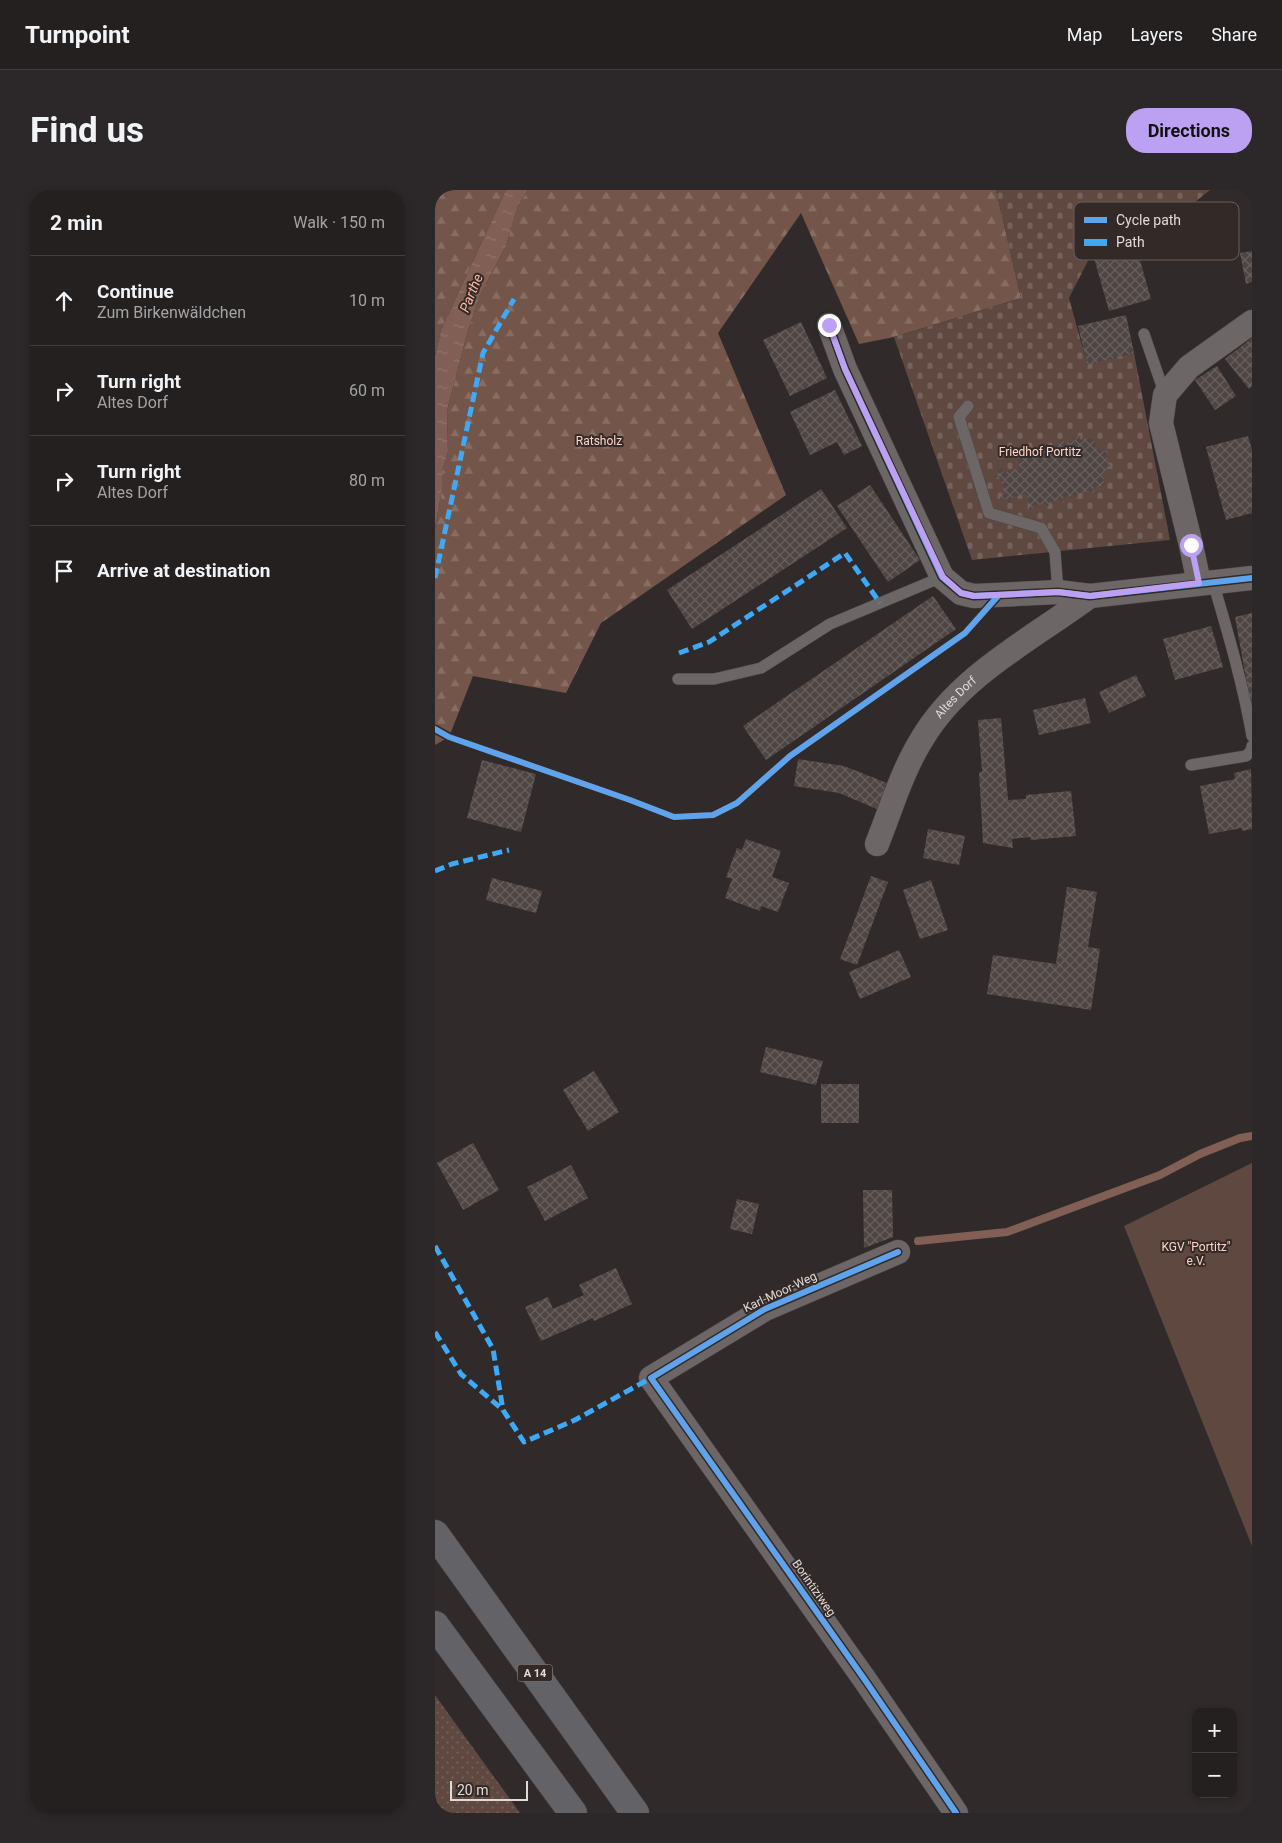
<!DOCTYPE html>
<meta charset="utf-8">
<style>
body{margin:0;font-family:Roboto,sans-serif;background:#2c2829;color:#f1f3f6}
.controls{position:absolute;right:15px;bottom:15px;display:grid;overflow:hidden;border-radius:10px;box-shadow:0 2px 8px #0003}
.controls button{width:45px;height:45px;display:grid;place-items:center;padding:0;border:0;border-bottom:1px solid #413e3e;background:#242020;color:#f1f3f6;font:25px sans-serif}
.scale{position:absolute;left:15px;bottom:12px;width:78px;box-sizing:border-box;padding-left:5px;border:2px solid #e0dad8;border-top:0;font-size:14px;line-height:18px;white-space:nowrap;color:#e0dad8;-webkit-text-stroke:4px #332a27;paint-order:stroke}
.stop{position:absolute;width:15px;height:15px;margin:-11px;border:4px solid #bca0f2;border-radius:50%;background:#fff}
.stop.end{background:#bca0f2;border-color:#fff;box-shadow:0 1px 5px #0008}
.list{margin:0;padding:0;list-style:none}
h2{display:flex;justify-content:space-between;align-items:center;height:65px;margin:0;padding:0 20px;font-size:21px}
h2 small{font-size:16px;font-weight:400;color:#a3a3a5}
.list li{display:grid;grid-template-columns:32px 1fr auto;gap:15px;align-items:center;box-sizing:border-box;height:90px;padding:0 20px;border-top:1px solid #413e3e}
.list b{display:block;font-size:19px;white-space:nowrap}
.list p{margin:0;font-size:16px;white-space:nowrap;color:#a3a3a5}
.list em{font-size:16px;font-style:normal;color:#a3a3a5}
.icon{flex:none;width:28px;height:28px;fill:none;stroke:currentColor;stroke-width:2;stroke-linecap:round;stroke-linejoin:round}
.map{position:relative;flex:none;width:817px;height:1623px;overflow:hidden;border-radius:20px}
header{display:flex;align-items:center;gap:30px;box-sizing:border-box;height:70px;padding:0 25px;background:#242020;border-bottom:1px solid #413e3e}
header strong{font-size:24px}
nav{display:flex;gap:28px;margin-inline-start:auto;font-size:18px}
.intro{display:flex;align-items:center;justify-content:space-between;box-sizing:border-box;height:120px;padding:0 30px}
h1{margin:0;font-size:35px}
.button{padding:12px 22px;border-radius:20px;background:#bca0f2;color:#111;font-size:18px;font-weight:700}
main{display:flex;gap:30px;padding:0 30px}
aside{flex:1;background:#242020;border-radius:20px;box-shadow:0 2px 8px #0003}
.map>svg:first-child{display:block}
</style>
<header>
<strong>Turnpoint</strong>
<nav><a>Map</a><a>Layers</a><a>Share</a></nav>
</header>
<div class="intro"><h1>Find us</h1><a class="button">Directions</a></div>
<main>
<aside>
<h2>2 min<small>Walk · 150 m</small></h2>
<ul class="list">
<li><svg class="icon" aria-label="ahead" viewBox="0 0 24 24"><path d="M12 20V5M6 11l6-6 6 6"/></svg><div><b>Continue</b><p>Zum Birkenwäldchen</p></div><em>10 m</em></li>
<li><svg class="icon" aria-label="right" viewBox="0 0 24 24"><path d="M7 20v-9h11M14 6l5 5-5 5"/></svg><div><b>Turn right</b><p>Altes Dorf</p></div><em>60 m</em></li>
<li><svg class="icon" aria-label="right" viewBox="0 0 24 24"><path d="M7 20v-9h11M14 6l5 5-5 5"/></svg><div><b>Turn right</b><p>Altes Dorf</p></div><em>80 m</em></li>
<li><svg class="icon" aria-label="arrive" viewBox="0 0 24 24"><path d="M6 21V4h12l-3 4 3 4H6"/></svg><div><b>Arrive at destination</b></div></li>
</ul>
</aside>
<div class="map">
<svg width="817" height="1623" viewBox="0 0 817 1623">
<defs>
<pattern id="grass-dots" width="8" height="8" patternUnits="userSpaceOnUse" patternTransform="scale(1.25)"><rect width="8" height="8" fill="#5e4840"/><path d="M2 2h.1M6 6h.1" fill="none" stroke="#75625b" stroke-width="1.8" stroke-linecap="round"/></pattern>
<pattern id="forest-firs" width="22" height="20" patternUnits="userSpaceOnUse" patternTransform="scale(1.25)"><rect width="22" height="20" fill="#74554a"/><path d="M5 1l3.5 6h-7zM16 11l3.5 6h-7z" fill="#886d63"/></pattern>
<pattern id="cemetery-stones" width="16" height="16" patternUnits="userSpaceOnUse" patternTransform="scale(1.25)"><rect width="16" height="16" fill="#5e4840"/><path d="M2 7V4a2 2 0 0 1 4 0v3zM10 15v-3a2 2 0 0 1 4 0v3z" fill="#75625b"/></pattern>
<pattern id="water-ripples" width="26" height="14" patternUnits="userSpaceOnUse" patternTransform="scale(1.25)"><rect width="26" height="14" fill="#815f54"/><path d="M2 4q2-2 4 0t4 0M15 11q2-2 4 0t4 0" fill="none" stroke="#93756c"/></pattern>
<pattern id="building-cross-hatch" width="8" height="8" patternUnits="userSpaceOnUse" patternTransform="scale(1.25)"><rect width="8" height="8" fill="#4f4644"/><path d="M0 0l8 8M0 8l8-8" fill="none" stroke="#68605e"/></pattern>
</defs>
<rect width="100%" height="100%" fill="#302b2a"/>
<!-- grass -->
<path fill="url(#grass-dots)" d="M0,1505L85,1623H0Z"/>
<!-- forest -->
<path fill="url(#forest-firs)" d="M0,0H71L6,140L0,166Z
M93,0H561L586,108L459,147L424,154L366,23L283,143L351,305L166,433L131,503L38,486L14,547L0,555V338L7,300V281L13,262L12,221L32,144L45,105L71,56L83,16Z"/>
<!-- cemetery -->
<path fill="url(#cemetery-stones)" d="M561,0H775L722,43L658,61L634,108L652,174L699,163L735,350L537,370L459,147L586,108Z"/>
<!-- garden -->
<path fill="#5e4840" d="M817,973V1356L689,1036Z"/>
<!-- water -->
<path fill="url(#water-ripples)" d="M71,0H93L83,16L71,56L45,105L32,144L12,221L13,262L7,281V300L0,338V166L6,140Z"/>
<g fill="none" stroke-linecap="round" stroke-linejoin="round">
<!-- stream -->
<path stroke="#815f54" stroke-width="8" d="M483,1051L572,1042L725,985L765,964L805,948L817,946"/>
</g>
<!-- building -->
<path fill="url(#building-cross-hatch)" d="M699,49L716,109L674,121L657,61Z
M817,61V92L811,94L805,63Z
M691,125L699,163L652,175L643,136Z
M366,132L392,188L355,206L328,150Z
M817,148V196L814,199L790,169Z
M782,176L801,206L780,220L760,190Z
M400,200L427,256L409,265L402,252L375,265L355,222Z
M643,245L646,246L644,250L657,247L659,253H661L660,258L669,262L671,260L674,262L671,264L673,274H676V277H673L667,285L670,288L668,289L670,295L657,299L660,301L659,304L654,301L642,304L643,308L641,309L639,305L628,308L629,312L626,313L625,309L614,312L615,316L611,317V313L599,316L596,320L594,319L595,316L591,304L575,308L576,313H573L570,308L566,310L565,307L570,304L565,288L561,289L559,286L564,285L563,280L567,278L568,283L585,278L582,266L579,264L581,261L586,264L597,261L596,258L599,257L600,260L611,257V254L614,253L615,256L626,253L625,250L628,249L629,253L641,250Z
M813,246L817,260V323L791,330L771,257Z
M435,295L485,370L453,392L402,316Z
M386,299L412,338L257,439L232,400Z
M498,406L521,439L331,570L308,536Z
M817,423V516H816L800,427Z
M776,436L788,477L740,490L728,449Z
M701,485L711,506L674,523L664,502Z
M650,508L656,533L604,545L598,520Z
M566,528L573,610L591,609V605L636,601L641,646L596,650L595,647L577,649L578,658L548,653L544,582H547L543,530Z
M363,569L409,576L452,593L442,619L404,603L359,596Z
M47,570L101,584L86,642L32,628Z
M816,579L817,639L807,641V638L774,644L765,596L800,589L799,583Z
M493,639L530,646L524,675L488,668Z
M311,649L346,661L337,687L354,693L343,722L326,716L325,721L290,708L297,689L291,687L302,658L307,660Z
M436,686L453,692L422,775L405,769Z
M57,688L107,701L101,723L51,710Z
M496,690L513,740L485,749L468,700Z
M632,697L662,702L653,757L665,759L656,820L552,804L558,765L621,774Z
M464,760L476,787L425,809L414,782Z
M331,857L388,871L381,895L325,882Z
M159,881L184,922L153,941L128,900Z
M386,894H424V933H386Z
M38,953L64,1000L28,1020L2,973Z
M136,975L153,1008L110,1031L92,997Z
M428,1000H457L458,1047L429,1058Z
M302,1009L324,1014L317,1044L295,1039Z
M181,1078L197,1114L159,1131L158,1128L106,1151L90,1117L113,1107L118,1119L149,1105L144,1095Z"/>
<g fill="none" stroke-linecap="round" stroke-linejoin="round">
<defs>
<path id="service" d="M709,144L730,205
M533,216L524,227L554,323L606,338L620,362L623,402
M778,392C793,443 808,494 817,546
M243,489H279L326,478L395,434L507,387
M756,575L811,566L816,561L817,556"/>
<g id="minor">
<path d="M394,135L410,179L507,387L526,403L539,406L623,402L655,406L817,388"/>
<path d="M764,393L756,355L726,233L730,205L754,177L817,132"/>
<path id="s1" d="M442,654C456,619 467,581 487,549C525,485 597,449 655,406"/>
<path d="M463,1062L330,1119L216,1188L430,1490L521,1623"/>
</g>
<path id="motorway" d="M0,1344L200,1623
M0,1435L138,1623"/>
</defs>
<!-- service casing -->
<use href="#service" stroke="#4c4847" stroke-width="12"/>
<!-- minor casing -->
<use href="#minor" stroke="#4c4847" stroke-width="25"/>
<!-- motorway casing -->
<use href="#motorway" stroke="#4c4847" stroke-width="29"/>
<!-- service -->
<use href="#service" stroke="#6c6766" stroke-width="11"/>
<!-- minor -->
<use href="#minor" stroke="#6c6766" stroke-width="24"/>
<!-- motorway -->
<use href="#motorway" stroke="#636266" stroke-width="28"/>
<!-- quiet -->
<path stroke="#3fa9f5" stroke-width="5" stroke-dasharray="10 5" stroke-linecap="butt" d="M0,388L48,163L79,109
M244,463L274,452L410,363L445,413
M0,681L17,674L74,660
M0,1056L58,1159L68,1220L89,1252L140,1230L216,1188
M0,1142L26,1184L68,1220"/>
<defs>
<path id="cycleway" d="M394,135L410,179L507,387L526,403L539,406L623,402L655,406L817,388
M0,539L14,547L195,610L239,627L278,625L302,613L355,566L530,443L563,406
M463,1062L330,1119L216,1188L430,1490L521,1623"/>
</defs>
<!-- cycleway casing -->
<use href="#cycleway" stroke="#332a27" stroke-width="9"/>
<!-- cycleway -->
<use href="#cycleway" stroke="#60a3ed" stroke-width="6"/>
</g>
<g fill="none" stroke-linecap="round" stroke-linejoin="round">
<!-- route -->
<path stroke="#bca0f2" stroke-width="6" d="M394,135L410,179L508,387L526,403L539,406L623,402L655,406L764,393L756,355"/>
</g>
<g text-anchor="middle" stroke-width="4" stroke-linejoin="round" paint-order="stroke">
<!-- shield labels -->
<rect fill="#332a27" stroke="#aca5a3" stroke-width="1" x="82.5" y="1474.5" width="35" height="17" rx="4"/>
<g font-size="11" font-weight="bold" fill="#e0dad8">
<text x="100" y="1487">A 14</text>
</g>
<!-- park labels -->
<g font-size="12" fill="#fed5c8" stroke="#332a27">
<text x="164" y="255">Ratsholz</text>
<text x="605" y="266">Friedhof Portitz</text>
<text x="761" y="1061">KGV "Portitz"<tspan x="761" dy="14">e.V.</tspan></text>
</g>
<!-- street labels -->
<g font-size="12" fill="#e0dad8" stroke="#332a27">
<text dy="4" stroke="none"><textPath href="#s1" startOffset="168">Altes Dorf</textPath></text>
<text transform="translate(345 1102) rotate(-25)" y="4">Karl-Moor-Weg</text>
<text transform="translate(379 1398) rotate(55)" y="4">Borintiziweg</text>
</g>
<!-- water labels -->
<g font-size="14" font-style="italic" fill="#fab9a3" stroke="#332a27">
<text transform="translate(36 103) rotate(-68)" y="5">Parthe</text>
</g>
</g>
<!-- legend -->
<rect x="639" y="12" width="165" height="58" rx="8" fill="#332a27" stroke="#675f5c" stroke-width="1"/>
<rect x="649" y="27" width="23" height="6" fill="#60a3ed"/>
<rect x="649" y="49" width="23" height="7" fill="#3fa9f5"/>
<g font-size="14" fill="#e0dad8">
<text x="681" y="35">Cycle path</text>
<text x="681" y="57">Path</text>
</g>
</svg>
<div class="controls">
<button>+</button>
<button>−</button>
</div>
<div class="scale">20 m</div>
<div class="stop" style="left:756px;top:355px"></div>
<div class="stop end" style="left:394px;top:135px"></div>
</div>
</main>
